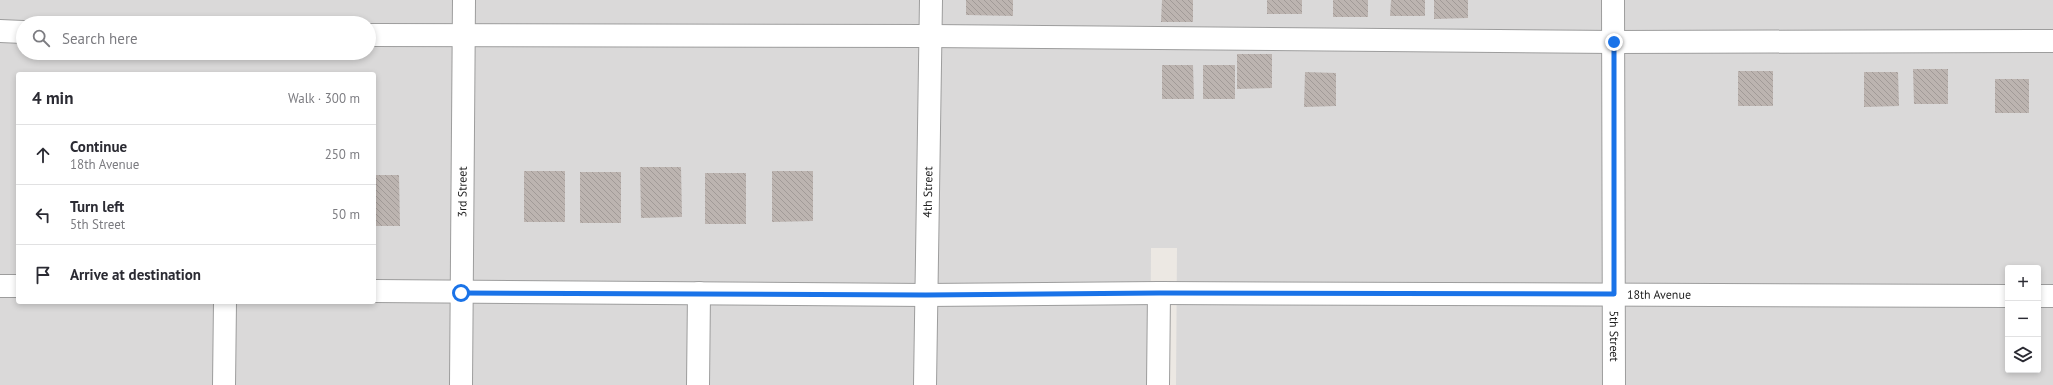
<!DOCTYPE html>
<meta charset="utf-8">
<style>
body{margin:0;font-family:"PT Sans",sans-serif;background:#f2f2f3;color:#2b2b33}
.controls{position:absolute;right:12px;bottom:12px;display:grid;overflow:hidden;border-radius:4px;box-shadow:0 2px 6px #0003}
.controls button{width:36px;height:36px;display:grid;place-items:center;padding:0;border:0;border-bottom:1px solid #e1e1e2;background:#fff;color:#2b2b33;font:20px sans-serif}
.stop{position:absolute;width:12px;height:12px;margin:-9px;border:3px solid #1a73e8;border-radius:50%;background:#fff}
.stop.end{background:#1a73e8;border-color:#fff;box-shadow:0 1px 4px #0008}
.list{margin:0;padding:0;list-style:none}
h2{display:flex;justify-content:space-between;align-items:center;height:52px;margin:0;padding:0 16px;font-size:17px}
h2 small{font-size:13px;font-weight:400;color:#7c7c81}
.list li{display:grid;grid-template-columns:26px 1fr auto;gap:12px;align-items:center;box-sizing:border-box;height:60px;padding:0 16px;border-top:1px solid #e1e1e2}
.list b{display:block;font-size:15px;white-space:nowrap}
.list p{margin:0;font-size:13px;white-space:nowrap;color:#7c7c81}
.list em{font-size:13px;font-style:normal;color:#7c7c81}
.icon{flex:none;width:22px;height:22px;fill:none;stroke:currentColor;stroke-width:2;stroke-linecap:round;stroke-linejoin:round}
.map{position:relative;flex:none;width:2053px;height:385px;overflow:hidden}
.search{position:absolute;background:#fff;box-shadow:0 2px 6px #0003;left:16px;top:16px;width:360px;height:44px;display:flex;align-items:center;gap:10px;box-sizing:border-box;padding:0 14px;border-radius:22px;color:#7c7c81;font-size:15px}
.panel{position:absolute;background:#fff;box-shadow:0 2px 6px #0003;left:16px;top:72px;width:360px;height:232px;border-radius:4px}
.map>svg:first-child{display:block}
</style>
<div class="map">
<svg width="2053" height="385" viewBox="0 0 2053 385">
<defs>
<pattern id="building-back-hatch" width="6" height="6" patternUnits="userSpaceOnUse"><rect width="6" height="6" fill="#bcb4b0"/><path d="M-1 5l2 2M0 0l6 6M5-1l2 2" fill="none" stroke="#a19a97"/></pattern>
</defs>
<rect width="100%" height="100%" fill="#ece8e3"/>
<!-- residential -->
<path fill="#dad9d9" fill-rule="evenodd" d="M0,0H2053V385H1176L1177,248H1151L1150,385H0ZM23,23H369V53H23ZM18,74H374V302H18ZM2008,268H2038V370H2008Z"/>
<!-- building -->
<path fill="url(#building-back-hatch)" d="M966,0H1013V16L966,15Z
M1162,0H1193V22H1161Z
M1267,0H1302V14H1267Z
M1333,0H1368V17H1333Z
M1391,0H1425V16H1390Z
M1434,0H1468V18L1434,19Z
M1237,54H1272V88L1237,89Z
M1162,65H1193L1194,99H1162Z
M1203,65H1235V99H1203Z
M1913,69H1948V104H1914Z
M1738,71H1773V106H1738Z
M1305,72L1336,73V106L1304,107Z
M1864,72H1898L1899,106L1864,107Z
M1995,79H2029V113H1995Z
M640,167H681L682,217L641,218Z
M524,171H565V222H524Z
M772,171H813V221L772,222Z
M580,172H621V223H580Z
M705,173H746V224H705Z
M374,175H399L400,226H374Z"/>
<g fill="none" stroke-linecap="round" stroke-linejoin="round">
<defs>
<g id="minor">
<path id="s1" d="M1613,0L1614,385"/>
<path d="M0,31L23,32"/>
<path d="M369,35L930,36L1614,42L2053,41"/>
<path d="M0,286H18"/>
<path id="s2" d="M374,291L926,295L1159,293L2008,296"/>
<path d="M2038,296H2053"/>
<path d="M224,385L225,302"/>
<path id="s3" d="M461,385L464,0"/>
<path d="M698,385L699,293"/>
<path id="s4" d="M925,385L931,0"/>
<path d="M1158,385L1159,293"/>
</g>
</defs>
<!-- minor casing -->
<use href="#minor" stroke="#9d9d9d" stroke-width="24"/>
<!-- minor -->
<use href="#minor" stroke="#fff" stroke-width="22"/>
</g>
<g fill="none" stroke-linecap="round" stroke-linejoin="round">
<!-- route -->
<path stroke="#1a73e8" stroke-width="5" d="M461,293L926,295L1159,293L1614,294V42"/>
</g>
<g text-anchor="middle" stroke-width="3.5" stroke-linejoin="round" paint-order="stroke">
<!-- street labels -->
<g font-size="12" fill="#1c1c1c" stroke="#fff">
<text dy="4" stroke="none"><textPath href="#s3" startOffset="193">3rd Street</textPath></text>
<text dy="4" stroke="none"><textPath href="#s4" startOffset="193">4th Street</textPath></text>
<text dy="4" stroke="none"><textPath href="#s2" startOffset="1285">18th Avenue</textPath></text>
<text dy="4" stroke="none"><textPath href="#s1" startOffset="336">5th Street</textPath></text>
</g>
</g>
</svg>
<div class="controls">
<button>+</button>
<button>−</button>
<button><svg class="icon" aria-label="layers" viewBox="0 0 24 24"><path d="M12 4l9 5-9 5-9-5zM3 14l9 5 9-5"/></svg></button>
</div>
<div class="stop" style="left:461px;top:293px"></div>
<div class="stop end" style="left:1614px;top:42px"></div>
<div class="search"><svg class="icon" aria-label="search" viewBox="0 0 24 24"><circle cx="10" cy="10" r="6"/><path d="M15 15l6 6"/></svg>Search here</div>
<section class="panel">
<h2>4 min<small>Walk · 300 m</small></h2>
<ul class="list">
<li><svg class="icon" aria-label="ahead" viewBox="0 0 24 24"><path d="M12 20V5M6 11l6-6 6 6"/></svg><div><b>Continue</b><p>18th Avenue</p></div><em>250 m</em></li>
<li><svg class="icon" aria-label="left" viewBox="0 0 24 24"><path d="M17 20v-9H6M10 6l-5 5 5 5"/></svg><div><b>Turn left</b><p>5th Street</p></div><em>50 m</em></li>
<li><svg class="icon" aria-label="arrive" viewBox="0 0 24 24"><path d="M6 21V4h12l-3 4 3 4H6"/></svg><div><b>Arrive at destination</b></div></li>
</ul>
</section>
</div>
